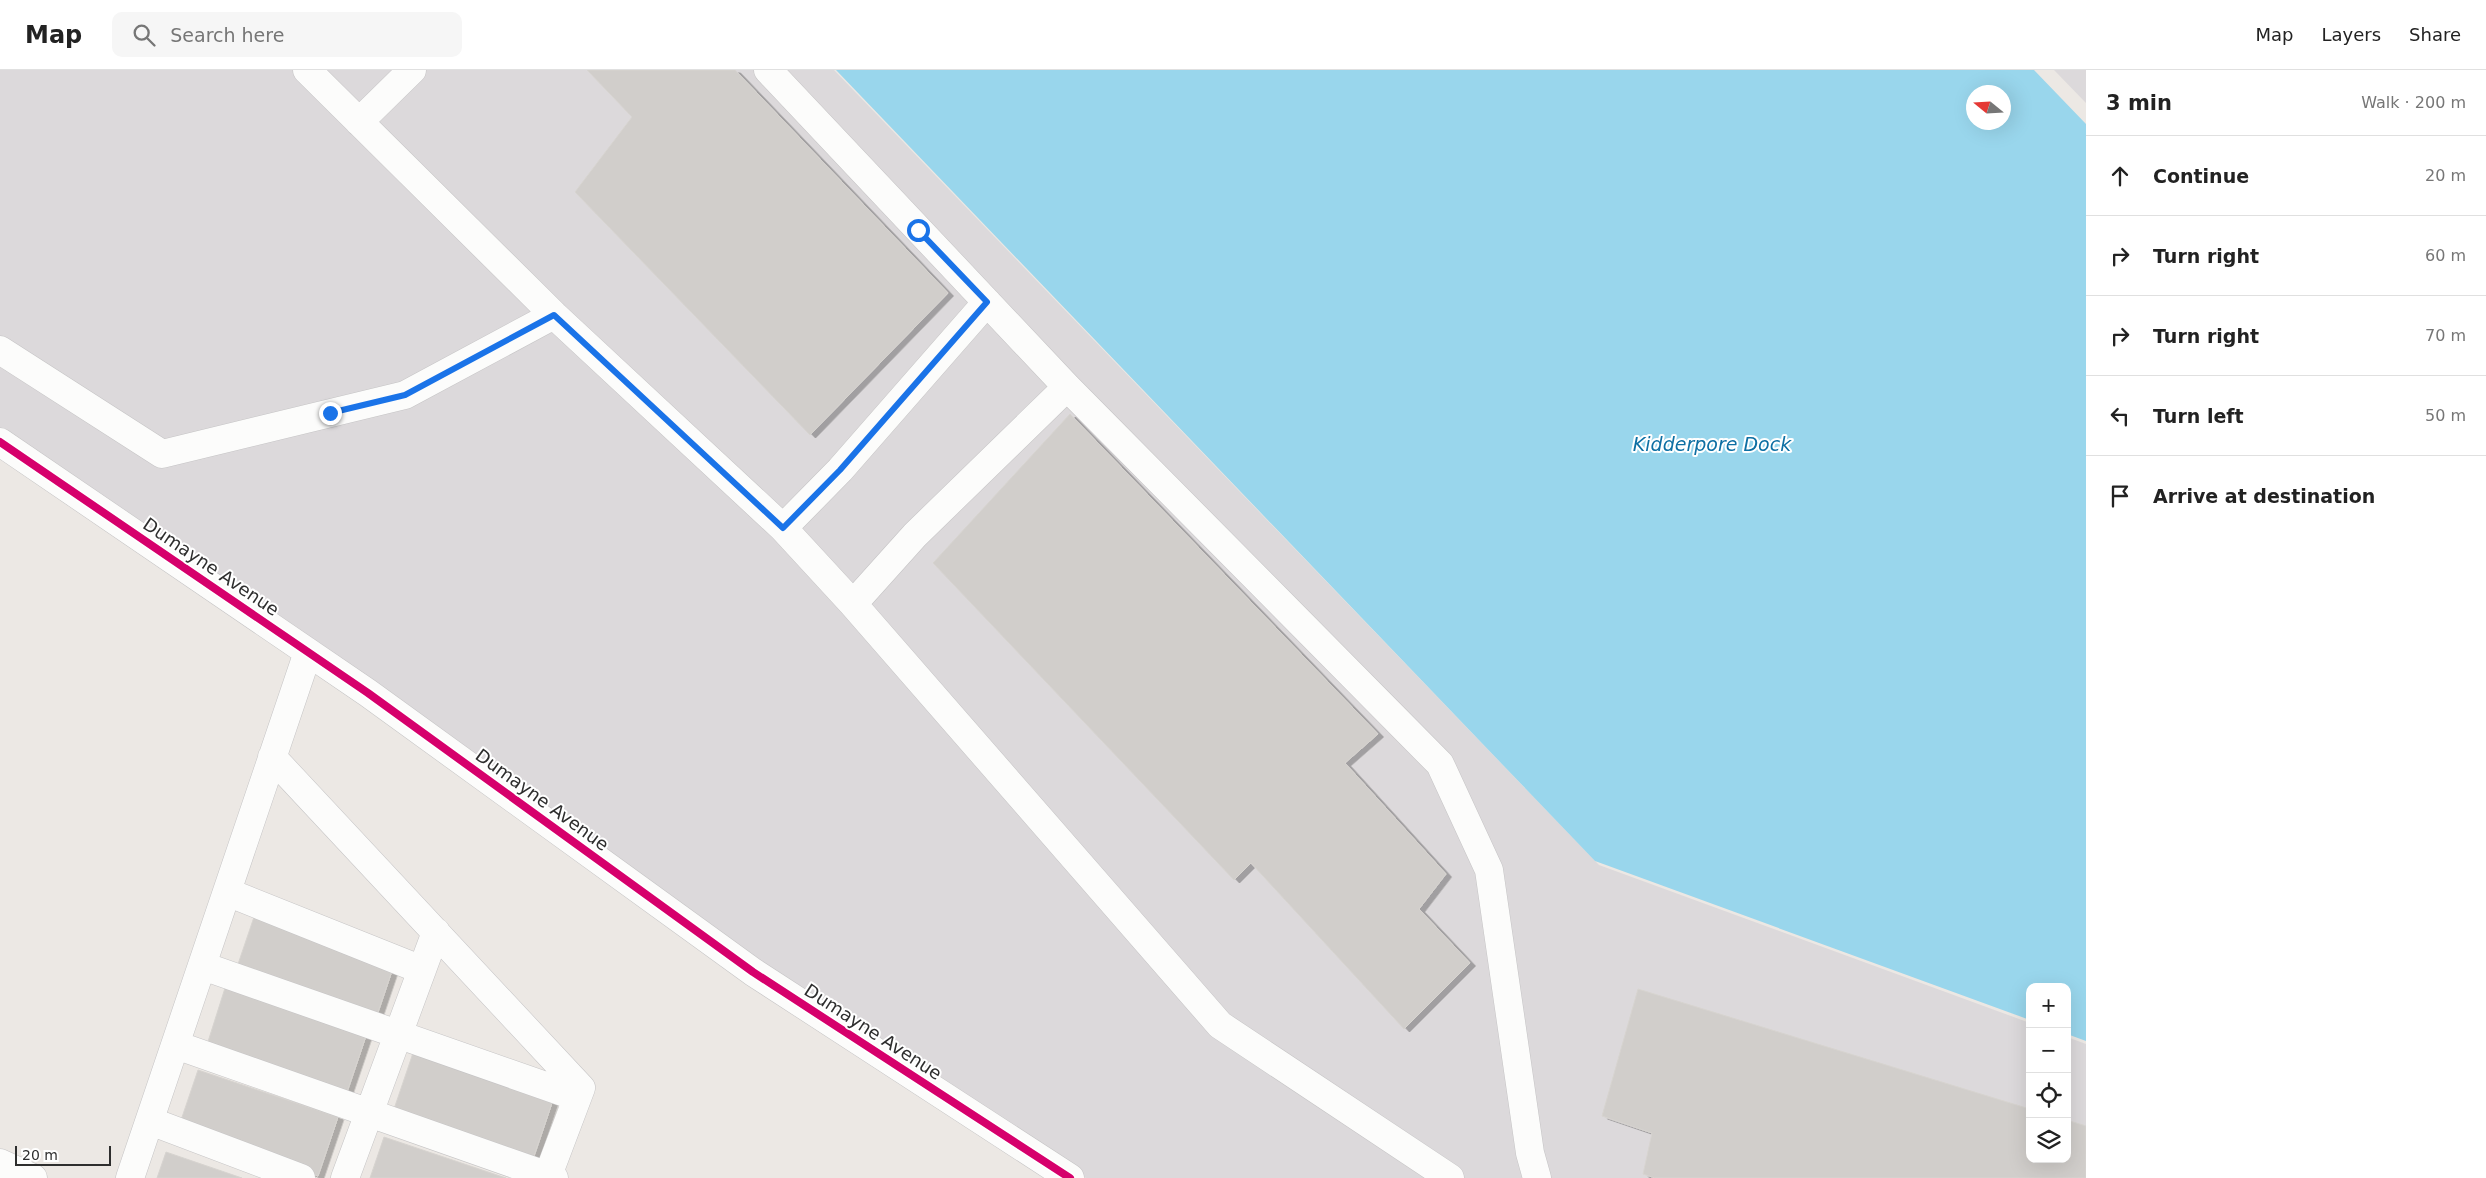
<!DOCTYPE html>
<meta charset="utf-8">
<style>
body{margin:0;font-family:"DejaVu Sans",sans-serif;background:#f6f6f6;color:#222}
.controls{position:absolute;right:15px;bottom:15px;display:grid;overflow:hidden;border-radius:10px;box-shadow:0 5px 20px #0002}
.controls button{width:45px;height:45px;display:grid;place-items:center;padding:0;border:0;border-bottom:1px solid #e0e0e0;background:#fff;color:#222;font:25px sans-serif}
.compass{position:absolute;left:1966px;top:15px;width:45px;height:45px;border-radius:50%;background:#fff;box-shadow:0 5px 20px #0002;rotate:288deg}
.scale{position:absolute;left:15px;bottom:12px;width:96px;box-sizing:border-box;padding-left:5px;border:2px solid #2e2e2e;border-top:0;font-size:14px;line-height:18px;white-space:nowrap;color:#2e2e2e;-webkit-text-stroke:4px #fff;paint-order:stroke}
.stop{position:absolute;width:15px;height:15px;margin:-11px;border:4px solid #1a73e8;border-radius:50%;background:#fff}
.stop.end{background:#1a73e8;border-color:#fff;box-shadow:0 1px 5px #0008}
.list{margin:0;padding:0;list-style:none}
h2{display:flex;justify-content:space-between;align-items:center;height:65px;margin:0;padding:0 20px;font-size:21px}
h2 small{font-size:16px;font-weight:400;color:#767676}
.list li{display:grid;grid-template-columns:32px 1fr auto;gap:15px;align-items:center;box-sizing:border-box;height:80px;padding:0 20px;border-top:1px solid #e0e0e0}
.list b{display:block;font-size:19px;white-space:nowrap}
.list em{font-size:16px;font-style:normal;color:#767676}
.icon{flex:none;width:28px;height:28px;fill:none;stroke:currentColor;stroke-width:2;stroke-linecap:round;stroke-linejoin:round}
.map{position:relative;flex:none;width:2086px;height:1108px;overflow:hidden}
header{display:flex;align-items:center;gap:30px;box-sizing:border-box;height:70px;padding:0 25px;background:#fff;border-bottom:1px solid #e0e0e0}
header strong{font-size:24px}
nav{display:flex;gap:28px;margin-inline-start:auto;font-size:18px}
.search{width:350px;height:45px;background:#f6f6f6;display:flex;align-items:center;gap:12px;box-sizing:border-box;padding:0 18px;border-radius:10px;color:#767676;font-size:19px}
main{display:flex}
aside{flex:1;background:#fff}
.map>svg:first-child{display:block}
</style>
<header>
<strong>Map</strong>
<div class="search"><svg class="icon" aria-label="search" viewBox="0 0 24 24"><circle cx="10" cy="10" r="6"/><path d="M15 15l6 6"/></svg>Search here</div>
<nav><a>Map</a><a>Layers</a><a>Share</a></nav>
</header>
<main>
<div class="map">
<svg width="2086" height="1108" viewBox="0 0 2086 1108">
<defs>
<filter id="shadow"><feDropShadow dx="5.5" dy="3" stdDeviation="0" flood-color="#0004"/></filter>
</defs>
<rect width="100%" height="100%" fill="#ece8e4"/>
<!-- industrial -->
<path fill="#dcd9db" d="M0,0H834L1599,795L2030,953V1089H2067V967L2086,974V1108H1086L732,875L0,361Z
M2054,0H2086V33Z"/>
<!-- water -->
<path fill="#99d6ec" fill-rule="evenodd" d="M836,0H2034L2086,54V971L2067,964V917H2030V950L1595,791ZM1974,22H2004V52H1974Z"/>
<!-- building -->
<path fill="#d1cecb" stroke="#d7d4d0" filter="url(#shadow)" d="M587,0H735L948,223L810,365L575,122L632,47Z
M1070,344L1378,664L1345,693L1446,804L1419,839L1470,893L1404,959L1251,793L1234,810L933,493Z
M255,844L395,892L375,951L235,903Z
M225,918L366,966L346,1025L206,978Z
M1638,919L2030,1039V1089H2067V1050L2086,1056V1108H1655L1643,1104L1652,1063L1602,1046Z
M413,983L553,1030L533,1089L393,1042Z
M198,1000L338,1047L318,1106L178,1059Z
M384,1067L506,1108H370Z
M166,1082L242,1108H157Z"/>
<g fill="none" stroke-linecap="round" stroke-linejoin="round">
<defs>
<path id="minor" d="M307,0L554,245L783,458L853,534L1220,955L1450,1108
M768,0L1067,317L1440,694L1489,800L1530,1083L1537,1108
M359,52L412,0
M0,280L162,384L405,325L554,245
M0,372L368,623L753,902L1070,1108
M783,458L840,400L987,232
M853,534L915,465L1067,317
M272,687L581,1018L547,1108
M227,822L422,900
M203,896L577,1027
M176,975L554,1108
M150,1051L301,1108
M0,1093L33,1108
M130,1108L308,582
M345,1108L436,862"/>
</defs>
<!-- minor casing -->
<use href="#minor" stroke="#c5c4c5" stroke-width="29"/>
<!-- minor -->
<use href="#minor" stroke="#fcfcfb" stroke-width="28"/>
<defs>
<path id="cycleway" d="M0,372L368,623L753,902L1070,1108"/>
</defs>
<!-- cycleway casing -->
<use href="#cycleway" stroke="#fff" stroke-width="11"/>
<!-- cycleway -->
<use href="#cycleway" stroke="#d6006c" stroke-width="8"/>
</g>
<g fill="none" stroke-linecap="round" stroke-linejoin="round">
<!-- route -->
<path stroke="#1a73e8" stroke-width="6" d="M330,343L405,325L554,245L783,458L840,400L987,232L918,160"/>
</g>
<g text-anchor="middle" stroke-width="4" stroke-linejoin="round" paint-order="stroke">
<!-- street labels -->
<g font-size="18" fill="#2e2e2e" stroke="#fff">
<text transform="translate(211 497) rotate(34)" y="6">Dumayne Avenue</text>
<text transform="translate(542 730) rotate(36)" y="6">Dumayne Avenue</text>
<text transform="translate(873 962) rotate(33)" y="6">Dumayne Avenue</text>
</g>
<!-- water labels -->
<g font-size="19" font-style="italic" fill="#0d6fa3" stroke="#fff">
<text x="1712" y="381">Kidderpore Dock</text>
</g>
</g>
</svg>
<div class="controls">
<button>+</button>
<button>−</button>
<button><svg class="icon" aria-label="locate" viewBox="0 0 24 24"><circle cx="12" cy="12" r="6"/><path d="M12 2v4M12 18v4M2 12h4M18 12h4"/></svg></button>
<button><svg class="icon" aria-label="layers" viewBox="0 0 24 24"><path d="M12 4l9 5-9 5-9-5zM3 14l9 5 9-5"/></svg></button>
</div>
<svg class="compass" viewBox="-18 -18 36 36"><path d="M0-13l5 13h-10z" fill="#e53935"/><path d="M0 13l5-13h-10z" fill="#767676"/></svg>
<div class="scale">20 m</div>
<div class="stop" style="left:918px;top:160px"></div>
<div class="stop end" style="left:330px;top:343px"></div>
</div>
<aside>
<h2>3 min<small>Walk · 200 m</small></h2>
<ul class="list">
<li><svg class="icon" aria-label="ahead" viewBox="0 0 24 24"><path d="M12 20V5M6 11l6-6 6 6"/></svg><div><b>Continue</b></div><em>20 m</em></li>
<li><svg class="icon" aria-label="right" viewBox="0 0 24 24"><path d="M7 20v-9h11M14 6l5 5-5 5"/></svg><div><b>Turn right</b></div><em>60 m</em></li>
<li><svg class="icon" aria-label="right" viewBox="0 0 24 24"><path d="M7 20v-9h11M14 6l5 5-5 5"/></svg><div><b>Turn right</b></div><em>70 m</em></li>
<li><svg class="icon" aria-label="left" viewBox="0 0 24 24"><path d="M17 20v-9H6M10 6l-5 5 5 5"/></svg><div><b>Turn left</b></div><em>50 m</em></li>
<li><svg class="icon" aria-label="arrive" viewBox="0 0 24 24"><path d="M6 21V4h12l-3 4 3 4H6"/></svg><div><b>Arrive at destination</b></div></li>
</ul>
</aside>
</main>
